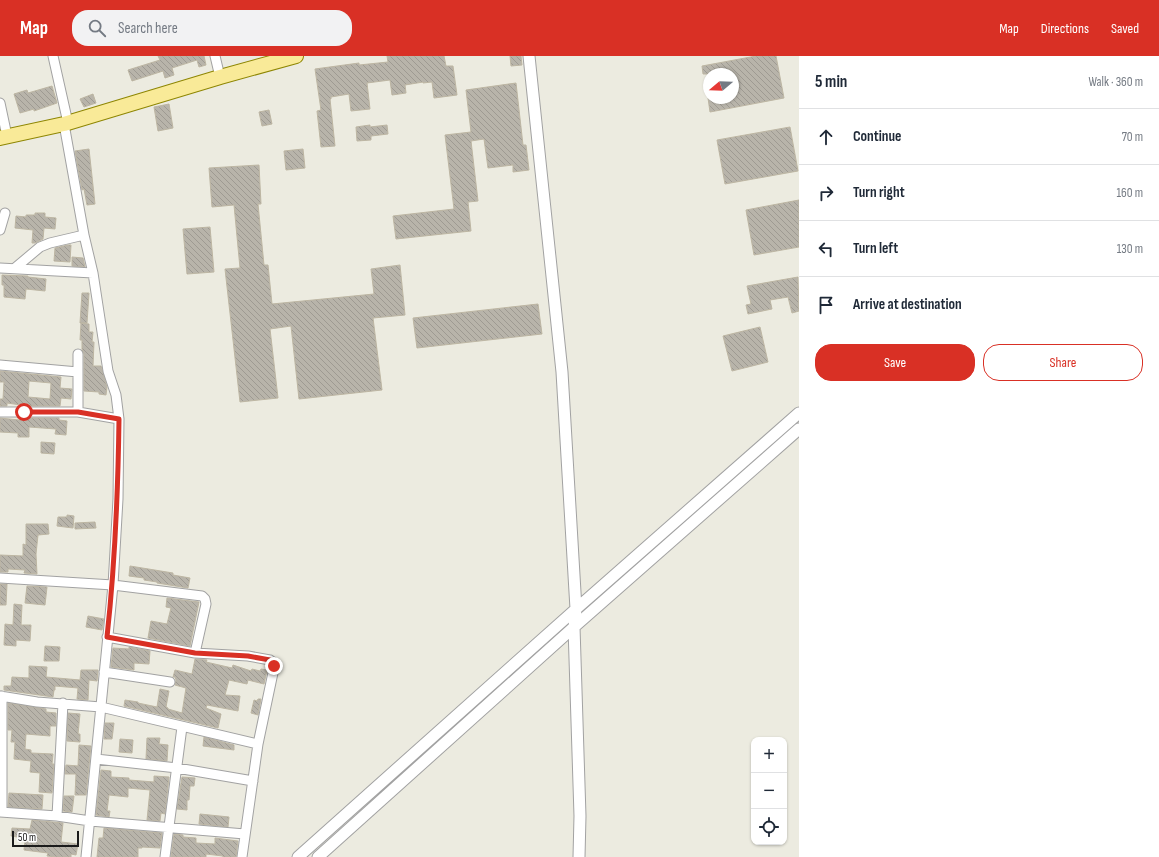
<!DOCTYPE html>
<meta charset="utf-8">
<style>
body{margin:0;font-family:"Sofia Sans Condensed",sans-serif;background:#f2f2f3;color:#1f2937}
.controls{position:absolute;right:12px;bottom:12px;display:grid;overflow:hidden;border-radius:8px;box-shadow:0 1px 3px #0004}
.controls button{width:36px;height:36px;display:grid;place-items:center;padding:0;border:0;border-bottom:1px solid #e0e1e3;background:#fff;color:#1f2937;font:20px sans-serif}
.compass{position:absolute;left:703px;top:12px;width:36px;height:36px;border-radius:50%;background:#fff;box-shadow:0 1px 3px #0004;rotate:251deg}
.scale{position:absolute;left:12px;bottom:10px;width:67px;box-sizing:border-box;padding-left:4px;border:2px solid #1b1b1b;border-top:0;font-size:11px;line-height:14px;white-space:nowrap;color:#1b1b1b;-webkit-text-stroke:3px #fff;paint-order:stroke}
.stop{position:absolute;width:12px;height:12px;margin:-9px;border:3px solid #d93025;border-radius:50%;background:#fff}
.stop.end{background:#d93025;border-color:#fff;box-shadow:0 1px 4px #0008}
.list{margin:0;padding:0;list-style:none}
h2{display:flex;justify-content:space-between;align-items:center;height:52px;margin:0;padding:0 16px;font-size:17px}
h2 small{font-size:13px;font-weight:400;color:#747a83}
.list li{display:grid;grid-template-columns:26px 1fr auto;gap:12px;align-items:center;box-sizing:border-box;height:56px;padding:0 16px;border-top:1px solid #e0e1e3}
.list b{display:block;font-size:15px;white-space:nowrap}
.list em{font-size:13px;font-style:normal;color:#747a83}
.actions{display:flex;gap:8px;padding:12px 16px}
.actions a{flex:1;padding:9px 0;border:1px solid #d93025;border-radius:16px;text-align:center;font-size:14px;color:#d93025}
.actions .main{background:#d93025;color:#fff}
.icon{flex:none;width:22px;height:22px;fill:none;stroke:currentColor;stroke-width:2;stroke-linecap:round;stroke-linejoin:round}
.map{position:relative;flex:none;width:799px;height:801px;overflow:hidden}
header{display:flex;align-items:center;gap:24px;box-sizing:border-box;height:56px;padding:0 20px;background:#d93025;color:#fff}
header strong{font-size:19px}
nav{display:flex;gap:22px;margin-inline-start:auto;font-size:14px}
.search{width:280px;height:36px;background:#f2f2f3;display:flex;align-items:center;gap:10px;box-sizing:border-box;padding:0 14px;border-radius:16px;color:#747a83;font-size:15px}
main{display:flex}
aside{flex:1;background:#fff}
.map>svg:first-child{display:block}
</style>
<header>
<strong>Map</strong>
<div class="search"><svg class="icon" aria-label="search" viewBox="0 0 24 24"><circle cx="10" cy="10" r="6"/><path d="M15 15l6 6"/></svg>Search here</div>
<nav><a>Map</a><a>Directions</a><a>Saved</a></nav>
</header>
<main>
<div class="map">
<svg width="799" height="801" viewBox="0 0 799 801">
<defs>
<pattern id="building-back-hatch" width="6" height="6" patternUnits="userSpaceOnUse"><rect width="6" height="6" fill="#b8b4aa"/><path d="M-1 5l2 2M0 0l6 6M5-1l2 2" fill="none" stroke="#9e9a92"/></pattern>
</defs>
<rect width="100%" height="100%" fill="#ecebe0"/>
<!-- building -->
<path fill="url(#building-back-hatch)" stroke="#bdb6a3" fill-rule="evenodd" d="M158,0H204L206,9L199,11L197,4L172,12L174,19L165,22L163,15L132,25L128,14L160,4Z
M387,0H444L446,10H453L457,39L434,42L432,26L423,27V26L405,29L406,37L392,39L390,24L367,27L370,53L351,55L349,38L331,41V43H330L335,90L321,91L317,55L321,54L315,13L359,7V9L388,6Z
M510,0H521L522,9L511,10Z
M756,0H776L784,42L710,56L708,42H733V18H703L702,10Z
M516,27L523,89H526L529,114L513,116V109L488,112L484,83L471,85L478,145L468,146L471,175L396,183L393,160L454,153L445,79L471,76L466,34Z
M52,30L57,47L34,55V53L20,57L14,38L27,34L28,37Z
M93,38L96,47L84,51L80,43Z
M169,48L173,72L158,75L154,51Z
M269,54L272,68L262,70L259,56Z
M370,69V71L387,69L388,78L371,80V84L357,85L356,71Z
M790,71L798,115L725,128L717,84Z
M89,93L95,148L87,149L84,133L82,134L75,95Z
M303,93L305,112L286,114L284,95Z
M259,109L261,148H258L264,209H268L272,248L374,238L371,213L400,209L405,259L373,262L382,334L299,343L291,270L270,273L278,342L240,346L225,213L240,212L234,149L212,151L209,112Z
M799,144V191L754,199L746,154Z
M35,157H45V161L56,162L55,173L44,172L43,183L35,187H32L33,174L15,172L16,160L26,161V159H35Z
M210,171L214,216L187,218L183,173Z
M68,189H71L70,206L54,205L55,192Z
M72,201L83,202L85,211L72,210Z
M2,219L28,220V221L46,223L45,235L26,233L25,243L4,241V229H2Z
M798,221L799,255L792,257L788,241L770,244L772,253L748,258L746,249L751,248L747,230Z
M82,237H89L87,267H80Z
M538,248L542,278L417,292L413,262Z
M81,267L89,268V276H93L92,286H94L93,310H101L107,331L106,339L99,338V336L84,335V298L82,293V284H80Z
M760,271L768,306L732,315L723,280Z
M0,315L61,321L60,332L72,333L71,343L61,342L60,350H20L21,349L7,347V350H0V343H3L4,326H0ZM29,325L51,327L50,343L28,341Z
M0,362L19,364L20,362H59V364L67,365L66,379L55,378L56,373L29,371V381H18V377L0,376Z
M41,386L55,387L54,398L41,397Z
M67,459L74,460L73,472L57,470L58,461H67Z
M95,466L96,472L75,473V467Z
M26,468H48L49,478L38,479L36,498L37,518L24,517L25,514L8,513V516H0V499L23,500V488L26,489Z
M130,510L173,517V519L190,522L188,532L157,527V526L144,524V522L129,520Z
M0,528H7L6,549H0Z
M27,530L47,531L45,549L25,547Z
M167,542L199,546L190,590L148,582L151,565L167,568L171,552L166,551Z
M14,548L22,549L21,569H31L30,585L16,584V590L4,589L5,568L13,569Z
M88,560L104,563L102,574L86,571Z
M45,590L60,591L59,605H44Z
M129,591L150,595L149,608L134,607V614L111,611L113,592L129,593Z
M195,603L207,604L206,606L232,612L233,609L251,615L252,613L260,615L261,613L267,614L264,628L248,624L247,628L229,624L225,639L240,640L238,655L207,649L206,652L221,658L218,672L124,650L125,644L138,646V647L157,651L160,633L169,635L166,651L168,652V653L182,657L186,632L175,629L176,624L175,621H173L175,614L192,618Z
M29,610L47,611L46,621L80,624L81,614H98L97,625L89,624L88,644L77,643L78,632L55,630V634H54L53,641L4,634V630H11L12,621L29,622Z
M258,643H261L258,659L251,657L254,644L257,645Z
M8,647L46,653V656L56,657V670H50V680L26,678L25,693L31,694V697L53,698L52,708H54L52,737L39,736L40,717L30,716L31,705L14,703L15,686H11L12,674H8Z
M68,657L80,658L78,678H80V686L67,685Z
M105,667H114L112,683H104Z
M204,681L234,689V694L203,690Z
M147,682H160L159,688L168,689L167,705L146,703Z
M120,683L133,684L132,697L119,696Z
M79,689L91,690L86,739H75L76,718H65L66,709L78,710Z
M101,714L111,715V721L129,722V724L154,726V720L169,721L165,758L161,757L160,765L147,764L150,734L128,732V741L109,739L107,755H110L109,761L96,759Z
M182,721L195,722L194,730H190L189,744H187V754L177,753Z
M9,737L43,739L42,753L8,751Z
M64,740H74L72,756L63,755Z
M200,758L229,761L228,771L199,768Z
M32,764L63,767L61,786L78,788L76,799L71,798V801H56L47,800L48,797L24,794L25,784H24V782L11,780L12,772L30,773Z
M104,772L162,777L160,792L142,791V792H138V801H97L99,782H103Z
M174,778L183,779V781L196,782V787L215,788V782L238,785L236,801H223V800L206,798V801H171Z"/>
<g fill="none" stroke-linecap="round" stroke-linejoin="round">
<defs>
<path id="minor" d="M53,0L68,67
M215,0L220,21
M0,47L7,80
M64,68L84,179L93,217L108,315L116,339L119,363L118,443L113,529L86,801
M0,174L5,157
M0,212L93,217
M15,212L40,191L50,187L84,179
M0,309L78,316V298
M0,356H78L119,363
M78,356V316
M0,522L113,529L202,540L205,543L206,548L195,597
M107,581L195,597L248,600L270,604L274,607V612L258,688L242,801
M104,616L170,626
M0,640L37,646L101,651L258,688
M96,703L177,712L253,725
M0,756L57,760L90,765L245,778
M2,756V640
M57,760L63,647
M165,801L182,671"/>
<path id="tertiary" d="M529,0L562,316L576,553L574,571L580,760L579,801
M298,801L576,553L799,357
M318,801L574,571L799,373"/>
<path id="primary" d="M0,82L64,68L220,21L296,0"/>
</defs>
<!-- minor casing -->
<use href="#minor" stroke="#a2a2a2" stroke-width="11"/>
<!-- tertiary casing -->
<use href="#tertiary" stroke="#a2a2a2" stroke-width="13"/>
<!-- primary casing -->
<use href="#primary" stroke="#8e8603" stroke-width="16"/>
<!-- minor -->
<use href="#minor" stroke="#fff" stroke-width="9"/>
<!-- tertiary -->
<use href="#tertiary" stroke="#fff" stroke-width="11"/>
<!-- primary -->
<use href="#primary" stroke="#f9ea98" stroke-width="14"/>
</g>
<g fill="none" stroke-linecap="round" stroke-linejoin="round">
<!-- route -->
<path stroke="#d93025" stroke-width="5" d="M24,356H78L119,363C118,437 115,508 107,581L195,597L248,600L270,604L274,607V610"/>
</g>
</svg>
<div class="controls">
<button>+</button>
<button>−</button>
<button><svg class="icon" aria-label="locate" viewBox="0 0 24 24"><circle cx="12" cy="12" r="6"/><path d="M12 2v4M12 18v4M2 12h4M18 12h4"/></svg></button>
</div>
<svg class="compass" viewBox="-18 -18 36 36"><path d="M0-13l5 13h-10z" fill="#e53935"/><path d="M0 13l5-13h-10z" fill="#747a83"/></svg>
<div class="scale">50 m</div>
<div class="stop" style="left:24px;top:356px"></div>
<div class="stop end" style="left:274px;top:610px"></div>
</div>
<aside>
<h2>5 min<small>Walk · 360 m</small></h2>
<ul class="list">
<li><svg class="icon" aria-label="ahead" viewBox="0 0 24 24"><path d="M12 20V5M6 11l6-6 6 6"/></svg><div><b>Continue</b></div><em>70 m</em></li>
<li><svg class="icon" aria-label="right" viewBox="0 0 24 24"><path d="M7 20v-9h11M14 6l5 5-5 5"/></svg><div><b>Turn right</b></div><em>160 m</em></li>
<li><svg class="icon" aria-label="left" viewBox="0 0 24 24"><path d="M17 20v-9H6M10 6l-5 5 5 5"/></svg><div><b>Turn left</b></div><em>130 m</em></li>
<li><svg class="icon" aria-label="arrive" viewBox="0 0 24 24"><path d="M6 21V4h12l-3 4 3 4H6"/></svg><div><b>Arrive at destination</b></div></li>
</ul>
<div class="actions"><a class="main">Save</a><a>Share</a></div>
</aside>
</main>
